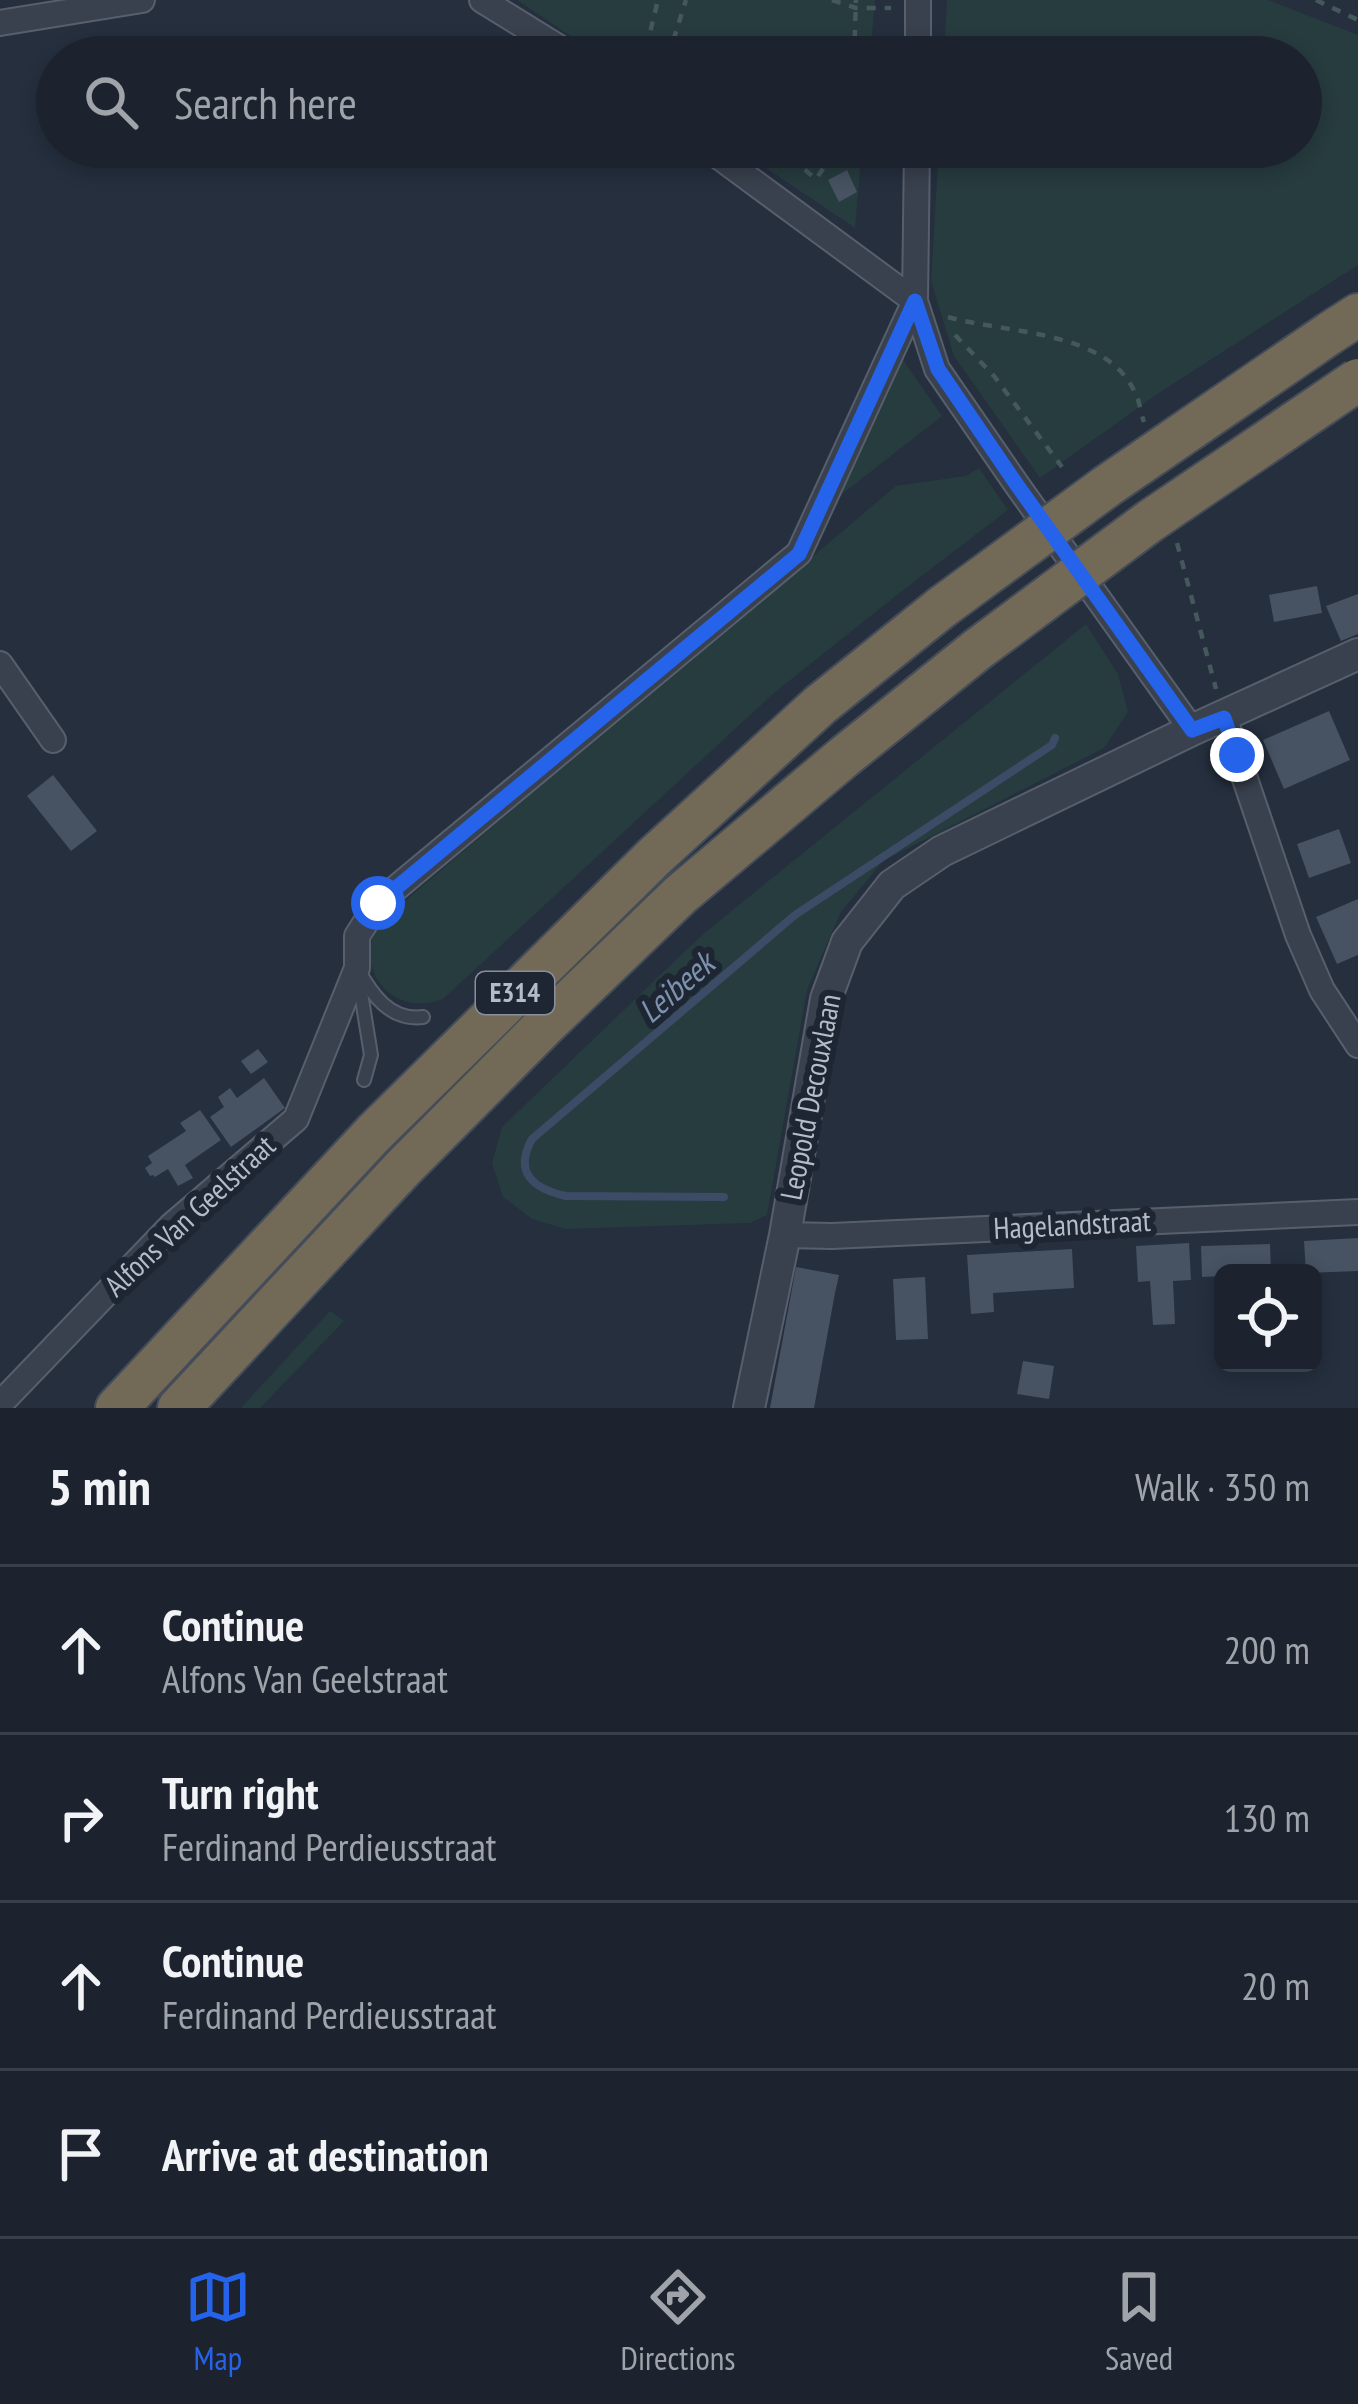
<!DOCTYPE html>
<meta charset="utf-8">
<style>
body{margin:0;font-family:"PT Sans Narrow",sans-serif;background:#252b36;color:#f1f3f6}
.controls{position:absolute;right:36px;bottom:36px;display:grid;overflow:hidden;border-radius:18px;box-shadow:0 6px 18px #0003}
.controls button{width:108px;height:108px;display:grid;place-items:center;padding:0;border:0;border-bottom:3px solid #3a404a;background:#1c232e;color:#f1f3f6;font:60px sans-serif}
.stop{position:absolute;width:36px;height:36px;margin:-27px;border:9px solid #2563eb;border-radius:50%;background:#fff}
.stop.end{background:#2563eb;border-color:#fff;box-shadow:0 3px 12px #0008}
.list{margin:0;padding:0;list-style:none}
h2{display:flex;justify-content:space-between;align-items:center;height:156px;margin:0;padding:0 48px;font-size:51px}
h2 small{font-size:39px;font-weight:400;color:#a0a4aa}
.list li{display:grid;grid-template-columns:78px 1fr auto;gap:36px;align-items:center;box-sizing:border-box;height:168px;padding:0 48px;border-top:3px solid #3a404a}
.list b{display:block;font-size:45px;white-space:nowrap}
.list p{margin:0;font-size:39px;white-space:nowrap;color:#a0a4aa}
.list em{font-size:39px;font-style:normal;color:#a0a4aa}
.icon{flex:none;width:66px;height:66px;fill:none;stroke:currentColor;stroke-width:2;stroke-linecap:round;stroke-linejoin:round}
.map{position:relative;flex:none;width:1358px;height:1408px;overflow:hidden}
.search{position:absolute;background:#1c232e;box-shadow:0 6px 18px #0003;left:36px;right:36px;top:36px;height:132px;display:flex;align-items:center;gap:30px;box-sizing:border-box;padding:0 42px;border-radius:66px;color:#a0a4aa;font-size:45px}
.sheet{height:828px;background:#1c232e}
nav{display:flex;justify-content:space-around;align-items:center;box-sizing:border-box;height:168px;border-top:3px solid #3a404a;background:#1c232e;font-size:33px;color:#a0a4aa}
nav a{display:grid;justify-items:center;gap:6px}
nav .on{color:#2563eb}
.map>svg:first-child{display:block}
</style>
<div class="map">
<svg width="1358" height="1408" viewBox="0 0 1358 1408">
<rect width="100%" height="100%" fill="#252f3e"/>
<!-- green -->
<path fill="#273c3f" d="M517,0H875L870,57H602Z
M947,0H1268L1358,35V265L1159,393L1040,478L954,356L931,281L939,147H1301V57H944Z
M735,147H862L855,228Z
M903,360L942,416L837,498Z
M979,468L1008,510L902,591L774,693L443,999C388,1021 345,958 387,916L896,486L966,476Z
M1086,624L1118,674L1128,712L1104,748L883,861L841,912L807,990L767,1215L750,1223L565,1229L532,1219L503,1197L492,1163L502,1127L703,934Z
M330,1311L344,1321L260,1408H241Z"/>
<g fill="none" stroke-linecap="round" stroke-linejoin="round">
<!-- stream -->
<path stroke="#3c4c66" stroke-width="8" d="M724,1197L566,1196C534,1189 513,1173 532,1139L795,915L1052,745L1055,738"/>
</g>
<!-- building -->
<path fill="#475262" d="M847,170L857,192L839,202L828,180Z
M1317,586L1322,613L1274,622L1269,595Z
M1358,594V634L1341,641L1326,606Z
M1329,711L1350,760L1284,789L1263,740Z
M53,775L97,831L71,851L27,796Z
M1339,829L1351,863L1309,878L1297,844Z
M1358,899V955L1337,964L1316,917Z
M258,1049L268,1062L251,1074L241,1061Z
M264,1078L285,1108L231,1147L210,1117L224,1107L218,1097L230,1088L237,1098Z
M200,1110L221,1140L185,1165L193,1178L178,1186L168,1169L155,1177L153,1175L150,1176L145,1168L152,1163L148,1156L186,1131L180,1123Z
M1358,1238V1271L1306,1273L1304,1241Z
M1189,1243L1191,1280L1173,1281L1175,1324L1153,1325L1150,1281L1138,1282L1136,1246Z
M1270,1244L1271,1273H1223V1276L1202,1277L1201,1246Z
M1072,1249L1074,1288L993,1293L994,1312L971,1314L967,1255Z
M796,1267L839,1275L835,1293L814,1408H770Z
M925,1277L928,1339L896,1340L893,1279Z
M1023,1361L1054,1366L1049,1399L1017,1394Z"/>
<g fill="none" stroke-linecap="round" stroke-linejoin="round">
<defs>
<path id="service" d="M364,1080L371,1055L357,968C372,995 390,1021 423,1017"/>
<path id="minor" d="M482,0L574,57
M0,23L142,0
M918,57V0
M706,147L915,301
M917,147L915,301L937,369L1017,485L1192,730
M0,664L53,740
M1224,717L1298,935L1322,990L1358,1045
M785,1235L832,1236L1358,1212
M0,1404L171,1226L296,1119L357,968V936L378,903L799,553L915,301"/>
<path id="tertiary" d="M749,1408L785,1235L826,999L847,942L892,885L942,851L1192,730L1358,654"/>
<path id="motorway" d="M1330,333L1358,315
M117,1408L374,1133L655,856L820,705L942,607
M179,1408L403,1168L543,1027L680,895L845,756L978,649"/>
</defs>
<!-- service casing -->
<use href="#service" stroke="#575f6c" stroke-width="16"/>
<!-- minor casing -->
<use href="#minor" stroke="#575f6c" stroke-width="28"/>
<!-- tertiary casing -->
<use href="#tertiary" stroke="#575f6c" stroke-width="34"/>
<!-- motorway casing -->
<use href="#motorway" stroke="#444c59" stroke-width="46"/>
<!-- path -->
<path stroke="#45585c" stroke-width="4.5" stroke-dasharray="9 9" stroke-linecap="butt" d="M832,0L856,8H891
M1316,0L1358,20
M657,57L645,53L658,0
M668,57L686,0
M854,57L856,0
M777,147L816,179L838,147
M948,317C1006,334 1109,329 1136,395C1140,403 1141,414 1144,422
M955,335L994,376L1062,467
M1177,543L1216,689"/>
<!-- service -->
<use href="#service" stroke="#39414e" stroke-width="12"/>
<!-- minor -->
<use href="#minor" stroke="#39414e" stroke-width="24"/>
<!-- tertiary -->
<use href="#tertiary" stroke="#39414e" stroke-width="30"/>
<!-- motorway -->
<use href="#motorway" stroke="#736957" stroke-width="42"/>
<defs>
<path id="motorway-bridge" d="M942,607L1107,486L1330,333
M978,649L1150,521L1358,380"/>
</defs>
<!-- motorway-bridge casing -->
<use href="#motorway-bridge" stroke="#444c59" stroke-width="46" stroke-linecap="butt"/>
<!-- motorway-bridge -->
<use href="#motorway-bridge" stroke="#736957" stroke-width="42"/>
</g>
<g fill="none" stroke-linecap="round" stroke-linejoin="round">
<!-- route -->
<path stroke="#2563eb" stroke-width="15" d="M378,903L799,554L915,301L938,369L1017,485L1192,730L1224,718L1237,755"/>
</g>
<g text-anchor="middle" stroke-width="12" stroke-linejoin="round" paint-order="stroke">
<!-- shield labels -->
<rect fill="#1e2633" stroke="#888f9c" stroke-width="3" x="476" y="972" width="78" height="42" rx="9"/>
<g font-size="27" font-weight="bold" fill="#b5bcc9">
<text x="515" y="1002">E314</text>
</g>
<!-- street labels -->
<g font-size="30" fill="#b5bcc9" stroke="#1e2633">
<text transform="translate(811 1097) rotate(-79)" y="10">Leopold Decouxlaan</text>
<text transform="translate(190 1216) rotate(-43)" y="10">Alfons Van Geelstraat</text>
<text transform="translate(1072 1225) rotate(-3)" y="10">Hagelandstraat</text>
</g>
<!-- water labels -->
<g font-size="33" font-style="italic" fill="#7e92af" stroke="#1e2633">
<text transform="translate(676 987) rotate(-41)" y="12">Leibeek</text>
</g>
</g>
</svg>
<div class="controls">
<button><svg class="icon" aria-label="locate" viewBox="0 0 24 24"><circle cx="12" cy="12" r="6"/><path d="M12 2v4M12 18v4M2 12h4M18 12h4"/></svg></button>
</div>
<div class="stop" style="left:378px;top:903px"></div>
<div class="stop end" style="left:1237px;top:755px"></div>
<div class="search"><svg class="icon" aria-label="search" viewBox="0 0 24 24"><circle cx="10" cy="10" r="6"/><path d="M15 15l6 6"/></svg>Search here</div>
</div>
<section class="sheet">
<h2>5 min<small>Walk · 350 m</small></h2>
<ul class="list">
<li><svg class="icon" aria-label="ahead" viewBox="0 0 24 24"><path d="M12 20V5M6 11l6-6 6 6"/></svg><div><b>Continue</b><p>Alfons Van Geelstraat</p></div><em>200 m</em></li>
<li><svg class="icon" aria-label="right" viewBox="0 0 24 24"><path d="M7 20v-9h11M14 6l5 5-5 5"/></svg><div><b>Turn right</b><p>Ferdinand Perdieusstraat</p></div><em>130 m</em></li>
<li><svg class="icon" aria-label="ahead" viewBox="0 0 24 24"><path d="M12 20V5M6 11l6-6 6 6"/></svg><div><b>Continue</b><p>Ferdinand Perdieusstraat</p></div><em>20 m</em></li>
<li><svg class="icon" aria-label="arrive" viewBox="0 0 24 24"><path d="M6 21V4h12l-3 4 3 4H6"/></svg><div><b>Arrive at destination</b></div></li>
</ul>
</section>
<nav>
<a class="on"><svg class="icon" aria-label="map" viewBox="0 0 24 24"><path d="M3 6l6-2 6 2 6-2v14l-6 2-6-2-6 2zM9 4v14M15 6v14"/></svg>Map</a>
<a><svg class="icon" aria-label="directions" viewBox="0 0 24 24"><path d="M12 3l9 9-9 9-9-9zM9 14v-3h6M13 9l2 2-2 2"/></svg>Directions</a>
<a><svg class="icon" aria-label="saved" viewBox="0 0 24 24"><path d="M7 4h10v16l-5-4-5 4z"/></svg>Saved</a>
</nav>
